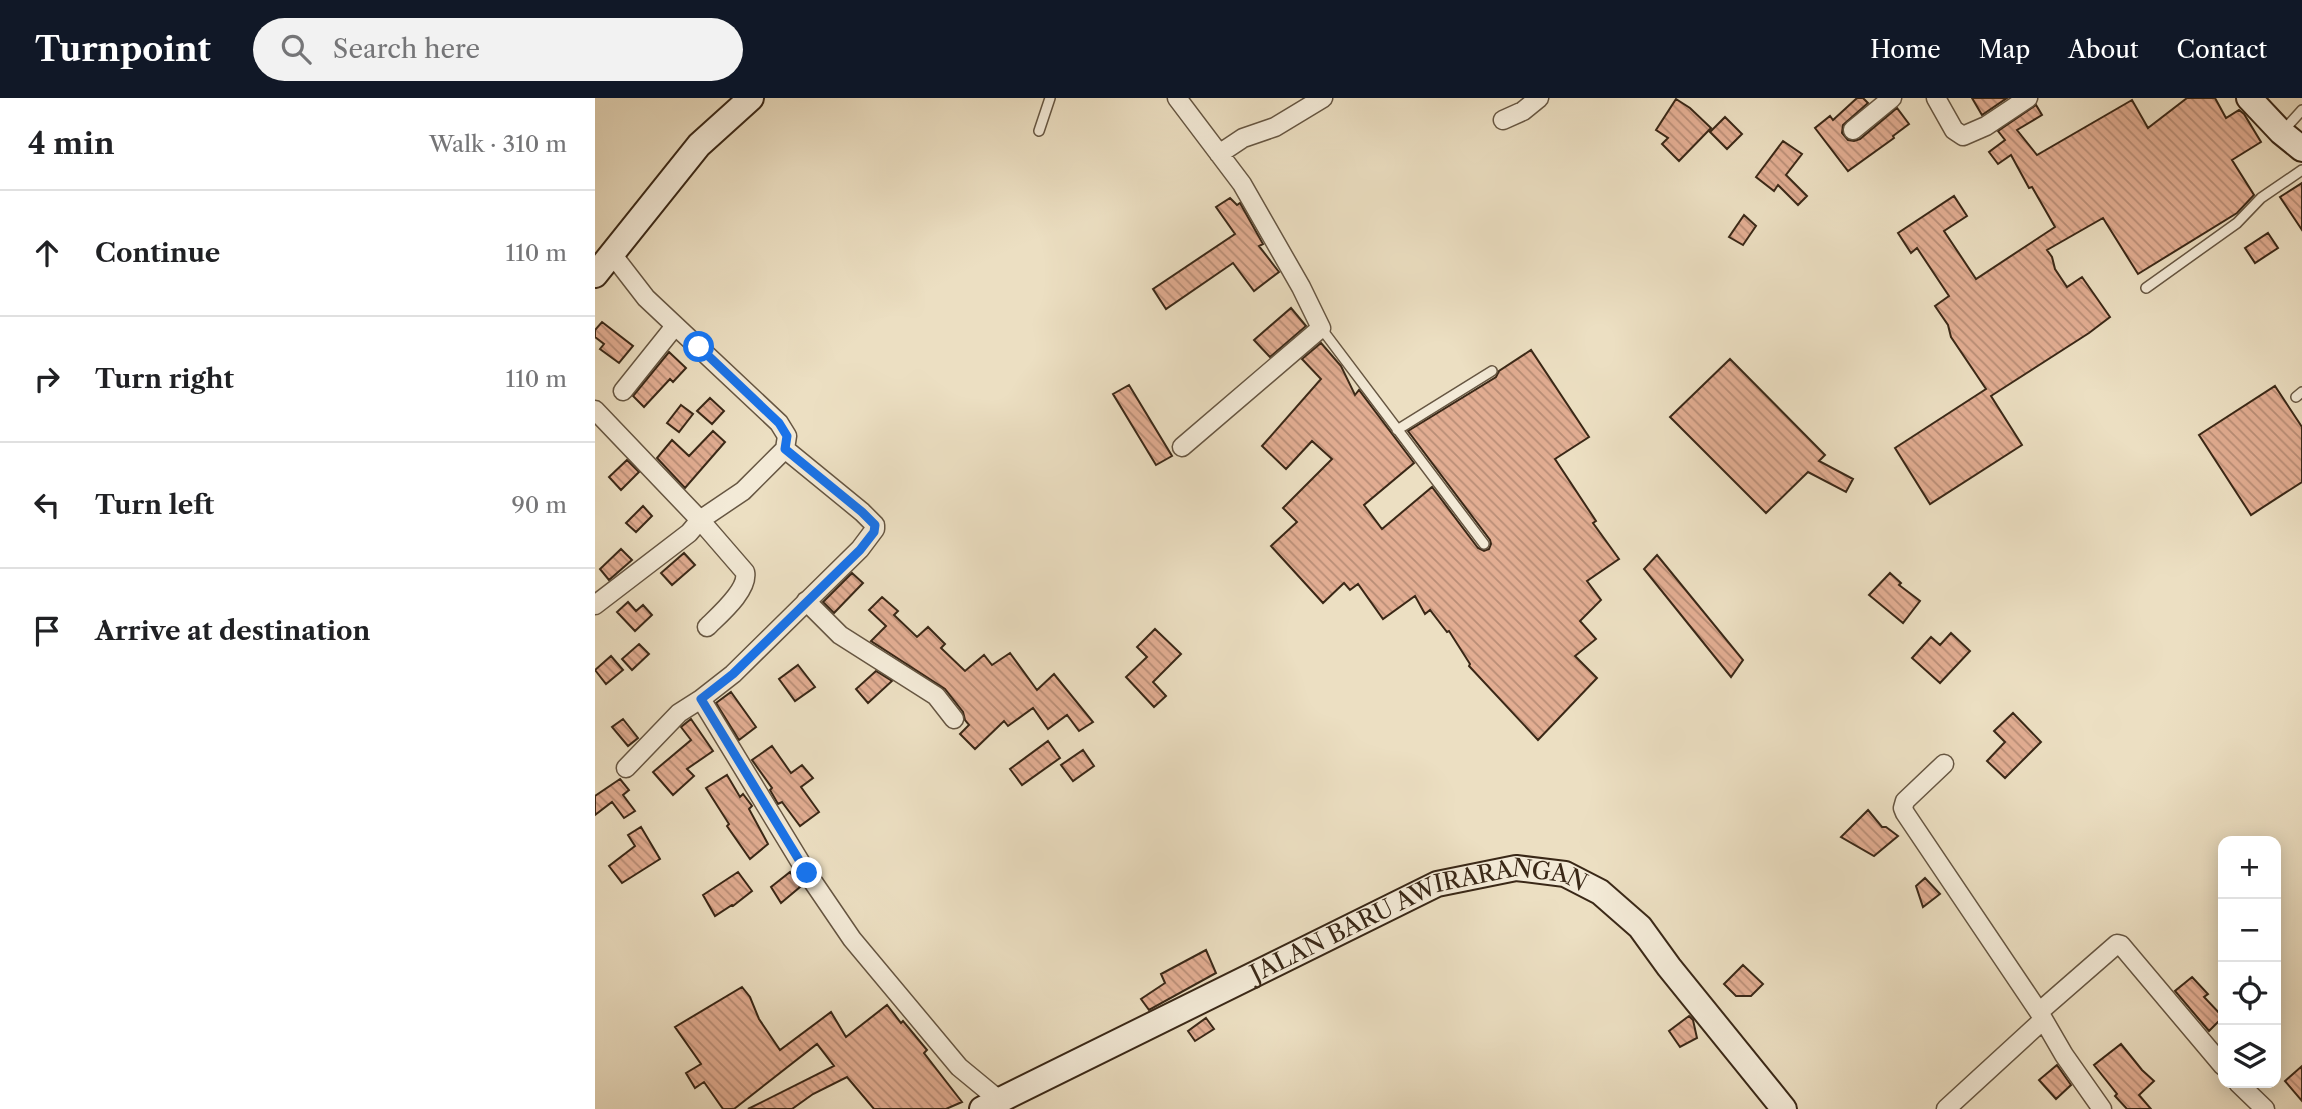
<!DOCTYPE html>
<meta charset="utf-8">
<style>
body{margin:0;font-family:"Libre Caslon Text",serif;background:#f2f2f2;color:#202124}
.controls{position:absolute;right:21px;bottom:21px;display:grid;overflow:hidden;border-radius:14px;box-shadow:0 4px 18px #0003}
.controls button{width:63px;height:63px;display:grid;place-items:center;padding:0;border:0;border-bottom:2px solid #e0e0e0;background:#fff;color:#202124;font:35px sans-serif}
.stop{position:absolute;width:21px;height:21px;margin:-16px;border:5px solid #1a73e8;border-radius:50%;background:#fff}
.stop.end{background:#1a73e8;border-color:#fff;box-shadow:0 2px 7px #0008}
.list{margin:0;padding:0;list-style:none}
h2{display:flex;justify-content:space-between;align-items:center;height:91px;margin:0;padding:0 28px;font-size:30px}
h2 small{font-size:23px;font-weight:400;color:#757577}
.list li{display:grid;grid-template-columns:46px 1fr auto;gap:21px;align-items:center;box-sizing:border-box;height:126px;padding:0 28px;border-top:2px solid #e0e0e0}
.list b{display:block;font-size:26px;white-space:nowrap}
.list em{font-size:23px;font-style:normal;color:#757577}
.icon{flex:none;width:38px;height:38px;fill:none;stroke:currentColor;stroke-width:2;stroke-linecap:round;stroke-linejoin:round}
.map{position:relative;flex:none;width:1707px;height:1011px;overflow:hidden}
header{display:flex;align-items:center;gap:42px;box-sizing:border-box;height:98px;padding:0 35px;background:#111827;color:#fff}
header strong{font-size:33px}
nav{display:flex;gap:38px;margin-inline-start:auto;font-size:24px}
.search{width:490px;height:63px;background:#f2f2f2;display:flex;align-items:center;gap:18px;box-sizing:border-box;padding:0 24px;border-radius:38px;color:#757577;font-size:26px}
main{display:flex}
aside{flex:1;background:#fff}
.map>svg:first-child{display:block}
</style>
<header>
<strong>Turnpoint</strong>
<div class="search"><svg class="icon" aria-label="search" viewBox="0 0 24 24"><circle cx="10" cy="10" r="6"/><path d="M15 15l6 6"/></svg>Search here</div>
<nav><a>Home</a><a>Map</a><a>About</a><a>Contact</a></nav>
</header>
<main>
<aside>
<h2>4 min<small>Walk · 310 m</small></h2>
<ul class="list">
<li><svg class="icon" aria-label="ahead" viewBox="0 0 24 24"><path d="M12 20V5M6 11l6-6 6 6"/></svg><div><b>Continue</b></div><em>110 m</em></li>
<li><svg class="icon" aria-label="right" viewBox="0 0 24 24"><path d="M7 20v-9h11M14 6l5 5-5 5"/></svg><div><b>Turn right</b></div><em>110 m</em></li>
<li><svg class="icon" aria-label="left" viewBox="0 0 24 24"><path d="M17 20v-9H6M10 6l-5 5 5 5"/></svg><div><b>Turn left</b></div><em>90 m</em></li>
<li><svg class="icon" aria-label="arrive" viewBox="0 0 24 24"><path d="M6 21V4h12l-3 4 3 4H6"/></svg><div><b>Arrive at destination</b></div></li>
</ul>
</aside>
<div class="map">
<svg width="1707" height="1011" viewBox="0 0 1707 1011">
<defs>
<pattern id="building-back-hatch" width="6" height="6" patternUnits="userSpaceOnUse" patternTransform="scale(1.75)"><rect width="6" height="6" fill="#e2ad92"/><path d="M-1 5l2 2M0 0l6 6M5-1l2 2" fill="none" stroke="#b88d76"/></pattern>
</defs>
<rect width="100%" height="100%" fill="#ecdfc2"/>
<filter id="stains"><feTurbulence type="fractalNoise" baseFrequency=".00286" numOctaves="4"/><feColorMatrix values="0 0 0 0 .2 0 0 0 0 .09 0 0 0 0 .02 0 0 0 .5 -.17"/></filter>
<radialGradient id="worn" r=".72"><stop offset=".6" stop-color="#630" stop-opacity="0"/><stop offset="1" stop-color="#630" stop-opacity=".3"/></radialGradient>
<!-- building -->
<path fill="url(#building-back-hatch)" stroke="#3a2817" stroke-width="2" d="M1262,0H1268L1273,5L1248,27L1247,35L1253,42L1259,43L1265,41L1302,10L1314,26L1298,38L1299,40L1253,73L1220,30L1235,18L1238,22Z
M1377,0H1412L1387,17Z
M1592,0H1620L1631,20L1644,12L1649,16L1666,44L1637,62L1659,97L1642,115L1543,176L1508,120L1452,152L1457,159L1460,171L1472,189L1487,179L1515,219L1494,235L1396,298L1427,347L1335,406L1300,350L1391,291L1356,239L1353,227L1340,208L1354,198L1322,150L1316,155L1303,135L1359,98L1372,118L1349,133L1381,181L1460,129L1437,89L1434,90L1416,57L1403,66L1394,54L1410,42L1403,33L1441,7L1447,17L1422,32L1442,57L1537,2L1553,30Z
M1081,1L1095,10L1116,30L1084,63L1067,46L1073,40L1061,32Z
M1130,19L1147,36L1132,51L1115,34Z
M1188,43L1207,56L1191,77L1212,98L1203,107L1183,87L1179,93L1161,79Z
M1707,85V132L1685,99Z
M635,100L642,107L645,105L668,146L664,148L684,174L659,193L638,165L571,211L558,191L640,136L621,109Z
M1149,117L1161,128L1148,147L1134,139Z
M1673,135L1683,150L1660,165L1650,150Z
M696,210L711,228L675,259L659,242Z
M7,224L38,248L24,265L5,251L9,246L0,239V232Z
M726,245L746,268L760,297L764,292L819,365L769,407L787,431L837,389L883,450L889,453L894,451L896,446L895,442L813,333L901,279L904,273L936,252L994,339L960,361L1001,423L998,425L1024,461L992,483L1006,502L985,523L1001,541L980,558L1002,580L943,642L874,568L875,566L854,533L852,534L835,512L830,516L820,498L788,521L763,486L755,492L749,485L728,505L676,448L702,424L688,410L737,361L717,343L691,371L667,348L726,281L707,261Z
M74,254L91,270L78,284L75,281L49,309L38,298Z
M1135,261L1230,357L1224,363L1258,381L1251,394L1213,374L1171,415L1075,319Z
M534,287L577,358L561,367L518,296Z
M1680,288L1707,329V384L1656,417L1604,337Z
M115,300L129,313L117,326L102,313Z
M86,307L98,316L84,334L72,325Z
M118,333L130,344L90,390L62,360L77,342L94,358Z
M32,362L44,374L26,392L14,379Z
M48,408L57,418L41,434L31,425Z
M26,451L37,462L14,482L5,471Z
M89,455L100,467L77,487L66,475Z
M1062,457L1148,562L1136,579L1049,471Z
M257,475L268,485L239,515L228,504Z
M1295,475L1306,485L1304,487L1325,503L1308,525L1274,497Z
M287,499L303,513L299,517L322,539L333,529L350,546L346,550L370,573L389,557L397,567L415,555L442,592L459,576L498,624L484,633L472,617L453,631L438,610L413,628L409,623L380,651L365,636L374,627L370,622L368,614L350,591L276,543L291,528L274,512Z
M33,504L41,513L48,507L57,517L40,533L22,514Z
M560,531L586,556L558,584L571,598L559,609L531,579L552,559L542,549Z
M1356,535L1375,553L1345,585L1317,560L1336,539L1345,547Z
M44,546L54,556L37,572L27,561Z
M16,558L28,572L11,586L0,572Z
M203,567L220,589L200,603L184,581Z
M281,573L297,583L273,605L261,591Z
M136,594L161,629L144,642L121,605Z
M1418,615L1446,644L1410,680L1392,663L1410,644L1399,633Z
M28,621L43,640L33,648L17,629Z
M96,621L118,653L92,671L99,678L78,697L58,674L96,642L86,629Z
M453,643L465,660L427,687L415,671Z
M177,648L196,675L207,667L218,680L206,689L224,714L205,728L187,704L183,706L175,692L177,690L157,662Z
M488,652L499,668L478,683L466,667Z
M132,677L145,699L148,696L157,708L154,711L173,746L155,761L132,728L134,726L111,690Z
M25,681L34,692L28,697L40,713L29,720L17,704L0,717V698Z
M1273,712L1287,729H1291L1303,738L1279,758L1246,739Z
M46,729L65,761L27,785L14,768L40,748L33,737Z
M143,774L157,793L138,808L137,807L120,818L108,797Z
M195,774L205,789L186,805L176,789Z
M1330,780L1345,796L1328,809L1321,788Z
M611,852L621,875L554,912L546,901L570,885L566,876Z
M1148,867L1168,886L1156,898H1141L1129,886Z
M1597,879L1613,896L1609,899L1628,919L1614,933L1580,893Z
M147,889L155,899L164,921L185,952L236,914L251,939L292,907L306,925L308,923L332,952L329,955L367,1004L351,1011H279L252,979L218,996L197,1011H153L239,968L222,946L139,1011H128L109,984L100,990L91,975L106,966L80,929Z
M1094,918L1098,922L1102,940L1085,949L1074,933Z
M611,920L619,931L600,943L593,933Z
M1526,946L1547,972L1559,983L1544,997L1556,1011H1532L1520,998L1522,996L1499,967Z
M1462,967L1476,987L1461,1001L1444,982Z
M1707,968V1003L1690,983Z"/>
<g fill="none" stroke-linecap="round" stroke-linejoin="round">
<defs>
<path id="lane" d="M444,33L455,0
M1688,33L1707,12
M1551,190L1642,125L1666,100L1707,72
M726,230L889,446
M1701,299L1707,294
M802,332L897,273"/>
<path id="street" d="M582,0L647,86L706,189L726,230L587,349
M1341,0L1359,32L1368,38L1391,28L1433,0
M908,22L928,13L944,0
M1258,32L1297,0
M624,56L648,40L680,29L728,0
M28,293L80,228
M0,312L105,422L150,474C154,492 124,517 112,529
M211,503L245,537L341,598L359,621
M0,507L94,435L105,422L148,393L190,351L192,338L184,325L51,200L17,156
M106,601L138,576L265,451L280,431V427L267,414L190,351
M1349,666L1310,703L1308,710L1310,715L1444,914L1469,957L1507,1011
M31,670L84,615L106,601L212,775L257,841L364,969L404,1002
M1444,914L1522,846L1526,847L1628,968
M1643,985L1670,1011
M1351,1011L1448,922"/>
<g id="secondary">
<path d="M1654,0L1686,34L1707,51"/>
<path d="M0,177L104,47L156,0"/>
<path id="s1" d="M387,1011L842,786L921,770L970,776L1005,794L1045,829L1074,869L1189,1011"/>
</g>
</defs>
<!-- lane casing -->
<use href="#lane" stroke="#665642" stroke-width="12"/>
<!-- street casing -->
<use href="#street" stroke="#665642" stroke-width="21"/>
<!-- secondary casing -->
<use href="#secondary" stroke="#3a2817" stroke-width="28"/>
<!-- lane -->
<use href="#lane" stroke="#f3ead7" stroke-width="9"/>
<!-- street -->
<use href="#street" stroke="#f3ead7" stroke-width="18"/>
<!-- secondary -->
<use href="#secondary" stroke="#f3ead7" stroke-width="24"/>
</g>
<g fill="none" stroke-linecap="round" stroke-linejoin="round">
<!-- route -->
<path stroke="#1a73e8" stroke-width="9" d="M104,249L184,325L192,338L190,351L267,414L280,427L279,434L265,452L138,576L106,601L212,775"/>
</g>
<g text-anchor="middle" stroke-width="6" stroke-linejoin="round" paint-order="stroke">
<!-- street labels -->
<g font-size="24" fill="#3a2817" stroke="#f3ead7">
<text dy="8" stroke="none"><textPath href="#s1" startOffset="481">JALAN BARU AWIRARANGAN</textPath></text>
</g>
</g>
<rect width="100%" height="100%" filter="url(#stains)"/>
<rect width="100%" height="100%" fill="url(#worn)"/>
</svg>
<div class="controls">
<button>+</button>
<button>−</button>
<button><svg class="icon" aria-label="locate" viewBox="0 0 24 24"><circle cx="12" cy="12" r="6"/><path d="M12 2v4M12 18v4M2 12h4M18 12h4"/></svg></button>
<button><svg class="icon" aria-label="layers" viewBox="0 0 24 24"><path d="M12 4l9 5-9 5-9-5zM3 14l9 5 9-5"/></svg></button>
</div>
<div class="stop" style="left:104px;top:249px"></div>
<div class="stop end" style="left:212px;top:775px"></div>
</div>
</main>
